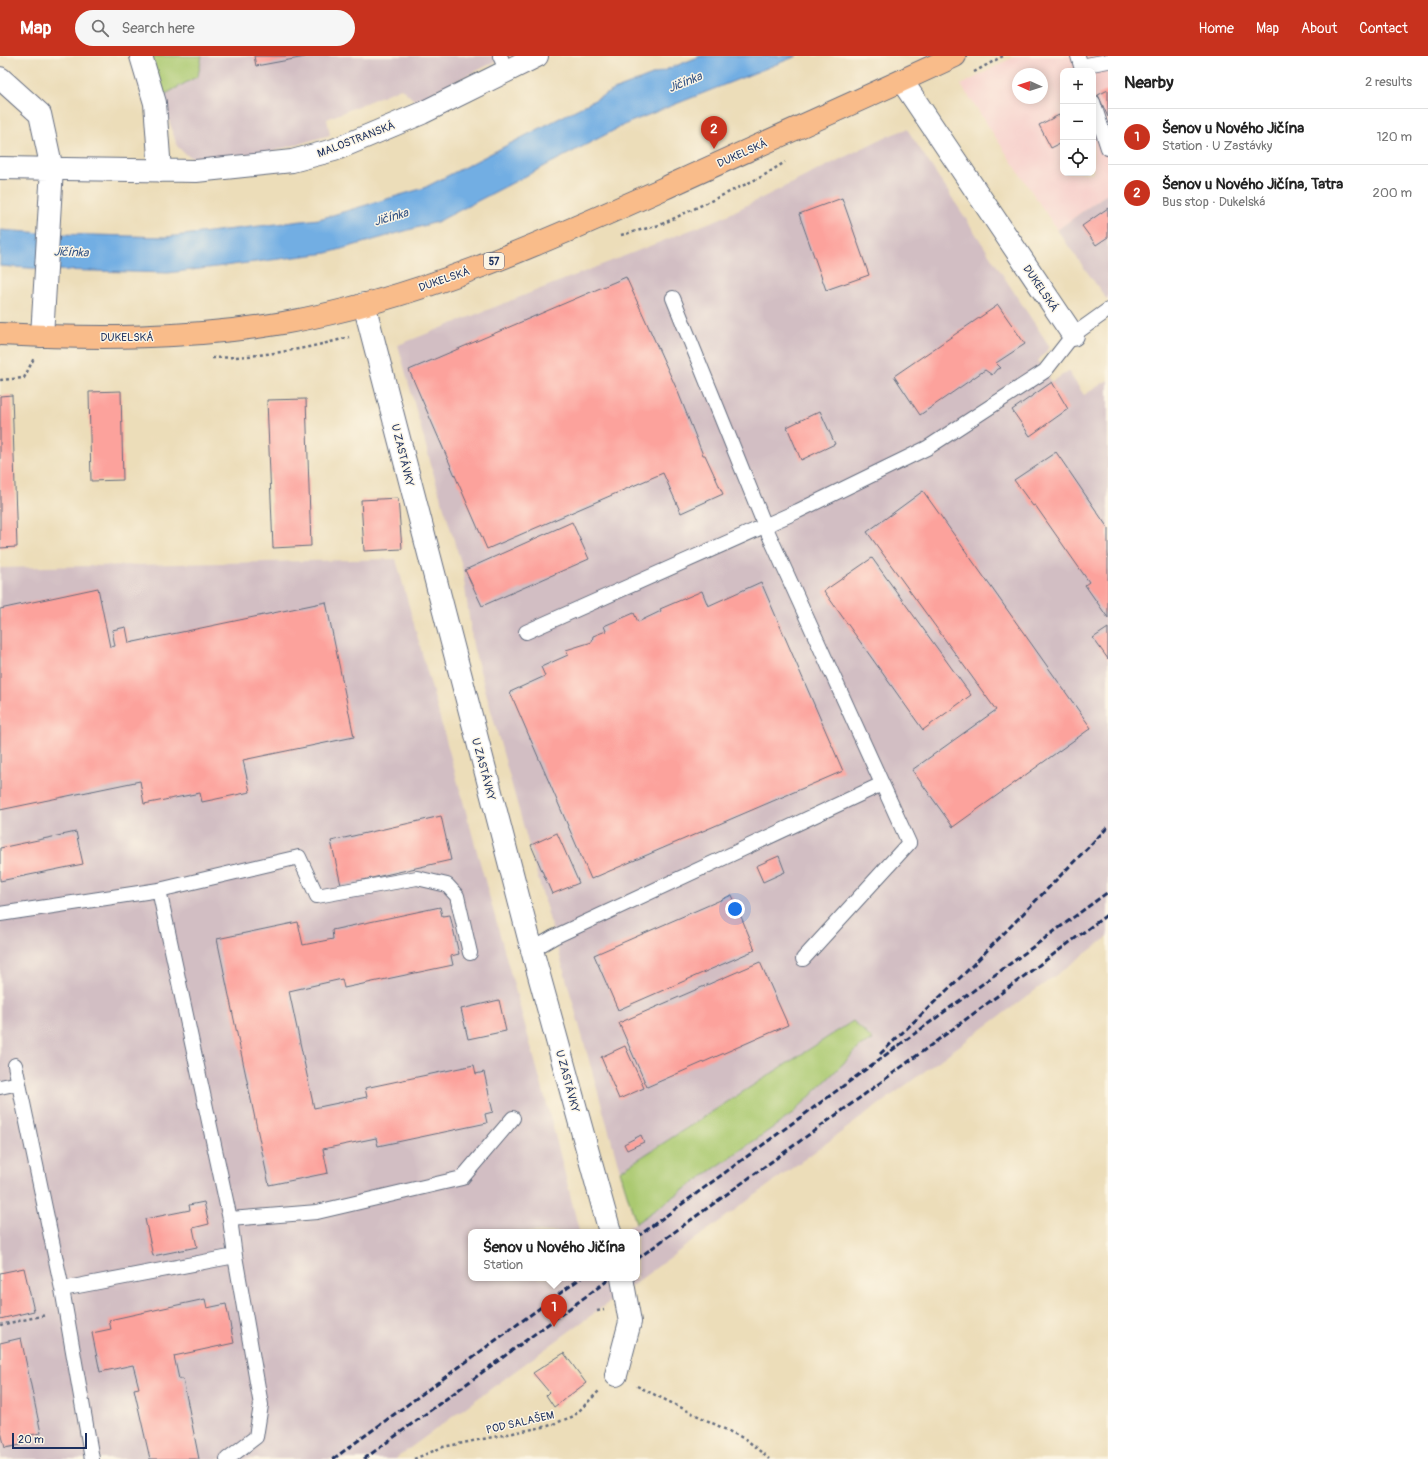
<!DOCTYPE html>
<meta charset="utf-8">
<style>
body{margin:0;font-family:Pangolin,sans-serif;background:#f6f6f6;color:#222}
.controls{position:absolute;right:12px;top:12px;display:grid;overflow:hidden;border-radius:8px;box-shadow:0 2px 10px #0003}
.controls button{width:36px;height:36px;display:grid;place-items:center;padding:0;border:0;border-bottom:1px solid #e0e0e0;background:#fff;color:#222;font:20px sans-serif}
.compass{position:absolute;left:1012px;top:12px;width:36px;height:36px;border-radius:50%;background:#fff;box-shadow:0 2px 10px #0003;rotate:273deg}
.scale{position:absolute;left:12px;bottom:10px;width:75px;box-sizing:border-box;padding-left:4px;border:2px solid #1b2f5e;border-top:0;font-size:11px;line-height:14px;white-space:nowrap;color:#1b2f5e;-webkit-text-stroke:3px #fcf5e5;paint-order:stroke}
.you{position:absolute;left:735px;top:853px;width:14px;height:14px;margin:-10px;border:3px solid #fff;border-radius:50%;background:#1a73e8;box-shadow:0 0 0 6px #1a73e833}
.badge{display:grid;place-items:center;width:26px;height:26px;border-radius:50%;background:#c8321e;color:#fff;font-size:13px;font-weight:700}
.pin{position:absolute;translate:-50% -33px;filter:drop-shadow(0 1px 2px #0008)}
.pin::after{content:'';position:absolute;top:21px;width:14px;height:12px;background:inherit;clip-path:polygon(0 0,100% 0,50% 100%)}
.popup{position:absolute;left:468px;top:1173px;width:172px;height:52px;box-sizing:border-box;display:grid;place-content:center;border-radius:8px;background:#fff;filter:drop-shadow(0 1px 3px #0005);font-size:13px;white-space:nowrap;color:#767676}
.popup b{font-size:15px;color:#222}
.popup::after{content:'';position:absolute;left:50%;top:100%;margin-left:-8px;border:8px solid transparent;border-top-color:#fff}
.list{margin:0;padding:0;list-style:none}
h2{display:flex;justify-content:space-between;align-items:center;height:52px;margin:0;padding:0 16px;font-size:17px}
h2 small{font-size:13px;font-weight:400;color:#767676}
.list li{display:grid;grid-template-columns:26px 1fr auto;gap:12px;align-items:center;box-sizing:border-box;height:56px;padding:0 16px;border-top:1px solid #e0e0e0}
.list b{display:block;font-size:15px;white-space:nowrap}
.list p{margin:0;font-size:13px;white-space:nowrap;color:#767676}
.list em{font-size:13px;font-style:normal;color:#767676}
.icon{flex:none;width:22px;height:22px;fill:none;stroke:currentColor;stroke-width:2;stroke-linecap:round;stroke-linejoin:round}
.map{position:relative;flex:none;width:1108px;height:1403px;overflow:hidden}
header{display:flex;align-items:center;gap:24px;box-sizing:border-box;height:56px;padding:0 20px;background:#c8321e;color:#fff}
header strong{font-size:19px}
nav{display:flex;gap:22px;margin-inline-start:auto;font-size:14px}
.search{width:280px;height:36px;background:#f6f6f6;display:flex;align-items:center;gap:10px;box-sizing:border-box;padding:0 14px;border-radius:22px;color:#767676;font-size:15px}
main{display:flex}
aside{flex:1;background:#fff}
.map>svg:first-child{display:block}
</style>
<header>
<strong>Map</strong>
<div class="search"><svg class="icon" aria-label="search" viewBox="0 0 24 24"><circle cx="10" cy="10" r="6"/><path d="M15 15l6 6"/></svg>Search here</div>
<nav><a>Home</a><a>Map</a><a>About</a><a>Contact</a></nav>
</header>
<main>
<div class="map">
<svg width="1108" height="1403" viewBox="0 0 1108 1403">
<rect width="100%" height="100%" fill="#fcf5e5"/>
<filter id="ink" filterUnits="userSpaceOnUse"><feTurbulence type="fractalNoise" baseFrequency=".025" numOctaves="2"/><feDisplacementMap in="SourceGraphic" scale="8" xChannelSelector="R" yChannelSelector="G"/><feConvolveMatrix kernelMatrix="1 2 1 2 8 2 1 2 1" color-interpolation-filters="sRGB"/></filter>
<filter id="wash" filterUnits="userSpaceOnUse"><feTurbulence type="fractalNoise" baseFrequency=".012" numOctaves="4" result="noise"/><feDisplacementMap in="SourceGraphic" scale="16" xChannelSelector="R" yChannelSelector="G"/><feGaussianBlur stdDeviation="0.9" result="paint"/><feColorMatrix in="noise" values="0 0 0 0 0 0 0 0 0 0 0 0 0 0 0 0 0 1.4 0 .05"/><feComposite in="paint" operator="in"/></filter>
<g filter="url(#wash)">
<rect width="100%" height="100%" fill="#ecddb9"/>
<!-- built -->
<path fill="#f7d0cc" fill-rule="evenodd" d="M1015,0H1108V137L1057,174L961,29ZM1063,15H1093V117H1063ZM1018,18H1042V42H1018Z"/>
<!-- industrial -->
<path fill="#d2bec3" d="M149,0H507L415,45L401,32L327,63L330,79L267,97L195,103L185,98L177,90Z
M907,73L1050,291L1038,305L1052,326L1068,315L1084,339L1108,324V881L395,1403H0V512L396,503L551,1063L579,1174L578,1176H471V1222H637V1176H622L791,1059L861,990L873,984L853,965L620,1115L473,590L462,510L435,423L398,289L721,162L885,81Z
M1108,137V245L1057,174Z"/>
<!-- green -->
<path fill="#aac970" stroke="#627c67" d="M149,0H202L198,20L162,40Z
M853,965L873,984L861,990L791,1059L636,1167L620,1115Z"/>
<!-- water -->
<path fill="#72aee3" stroke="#466ea0" d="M701,0H797L628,67L437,166L327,197L168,217L56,214L0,210V174L58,178L166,181L319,163L424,132L614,34Z"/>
<g id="blocks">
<!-- building -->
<path fill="#fca29c" d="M254,0H305V1L256,10Z
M1108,34V61L1098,39Z
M1059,59L1063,66V86L1051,92L1039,69Z
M842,142L869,219L826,234L799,158Z
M1108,152V181L1096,189L1082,170Z
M626,221L678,336L703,399H705L723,438L681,457L663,417L487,493L409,314Z
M998,249L1025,288L996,307L1001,312L997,313L992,319L985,314L920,359L894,320Z
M1052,326L1068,353L1030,380L1012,354Z
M121,335L123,424L91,425L89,336Z
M12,339L17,491L0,492V340Z
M306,343L311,490L273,492L267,344Z
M820,355L835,388L801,404L787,371Z
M1056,396L1108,472V562L1085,529L1089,526L1035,449L1033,450L1014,424Z
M923,435L1091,672L953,771L912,714L996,654L867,476Z
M398,442L402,493L364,495L361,444Z
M572,466L589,503L482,550L465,514Z
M872,502L971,639L923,674L824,535Z
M761,526L843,715L591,823L510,636L545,620L541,611L568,599L566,594L592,586L593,580L606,575L604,570L634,557L638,566L661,555L660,553L702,535L708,550Z
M98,532L110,591L115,590L112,574L126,571L129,587L326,546L354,681L243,704L250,736L202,746L200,737L144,748L140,725L0,754V553Z
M1108,572V603L1093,582Z
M441,760L451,804L341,829L331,785Z
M76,776L83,808L0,825V792Z
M557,777L579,827L552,838L531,789Z
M779,800L785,816L763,826L756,810Z
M732,839L755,894L618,954L594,899Z
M440,851L442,860L450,859L459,898L451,900L453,909L344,932L342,923L289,935L314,1052L367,1041L365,1032L474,1009L476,1018L484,1016L493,1056L485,1058L487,1067L378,1090L376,1082L323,1093L328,1117L269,1129L217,883L298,866L303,889L333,883L332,874Z
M760,906L788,969L647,1031L619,967Z
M499,944L506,975L468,983L461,953Z
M625,990L644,1032L619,1043L601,1001Z
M641,1079L644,1086L627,1094L624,1088Z
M204,1146L209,1168L193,1172L197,1191L153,1200L145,1163L190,1154L189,1149Z
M24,1212L34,1255L0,1263V1217Z
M205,1243L207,1252L226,1248L234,1287L174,1300L179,1323H183L199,1403H150L134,1333L139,1332L133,1309L100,1316L92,1277L111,1273L109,1264Z
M21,1282L41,1377L20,1381L21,1389L5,1392L0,1372V1287Z
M564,1297L586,1327L554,1351L546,1339L549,1336L533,1317Z"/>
</g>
</g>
<g filter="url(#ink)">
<use href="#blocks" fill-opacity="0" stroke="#646c7e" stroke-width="1"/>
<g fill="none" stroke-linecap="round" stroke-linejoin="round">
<defs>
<path id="lane" d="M500,0L507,15
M1078,0L1081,10L1108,5
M1093,46L1108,92
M673,242L765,470L909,787L803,903
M526,576L798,455L927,392L1045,315L1073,279L1108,254
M159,834L230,1163
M0,858L159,834L299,801L317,840L417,822L447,829L457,840L470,897
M532,894L554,881L882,728
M15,1009L62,1233L235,1200L230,1163L317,1156L462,1122L513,1062
M0,1031L19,1027
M62,1233L92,1403
M227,1403L256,1381L261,1349L235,1200"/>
<path id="street" d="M141,0L155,47L160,115
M0,22L40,58L52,113L42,280
M902,25L1073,279
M0,112L196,115L292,105L334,94L422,57L537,0
M364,248L532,894L610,1176
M616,1319L630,1266L622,1222"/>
<path id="primary" d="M0,278C95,283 189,283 283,267C421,243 551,183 678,126C770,84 863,43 955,0"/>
</defs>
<!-- lane casing -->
<use href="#lane" stroke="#646c7e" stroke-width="16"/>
<!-- street casing -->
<use href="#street" stroke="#646c7e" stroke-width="24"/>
<!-- primary casing -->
<use href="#primary" stroke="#646c7e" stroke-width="24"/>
<!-- path -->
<path stroke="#646c7e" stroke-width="2.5" stroke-dasharray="3 3" stroke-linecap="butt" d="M974,16L1003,0
M621,179L660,169L763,120L785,106
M212,302C258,301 304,294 349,281
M0,324L24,322L34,302
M597,1255L604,1254
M0,1269L46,1259
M637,1330L747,1384L769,1403
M414,1403L443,1391L548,1370L574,1360L599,1335"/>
<!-- lane -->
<use href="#lane" stroke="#fff" stroke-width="14"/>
<!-- street -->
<use href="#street" stroke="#fff" stroke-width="22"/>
<!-- primary -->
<use href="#primary" stroke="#f9bc8a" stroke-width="22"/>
<!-- rail -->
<path stroke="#1b2f5e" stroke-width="3" stroke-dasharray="6 3" stroke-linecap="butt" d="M880,998L965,917L1108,771
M637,1181L1108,836
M637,1203L865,1038L1108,858
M333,1403L581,1222
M364,1403L611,1222"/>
</g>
</g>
<g text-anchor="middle" stroke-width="3" stroke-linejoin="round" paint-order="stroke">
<!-- shield labels -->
<rect fill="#fcf5e5" stroke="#5e6a86" stroke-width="1" x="484" y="197" width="20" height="16" rx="3"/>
<g font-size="10" font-weight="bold" fill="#1b2f5e">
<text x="494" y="209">57</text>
</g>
<!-- street labels -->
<g font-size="11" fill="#1b2f5e" stroke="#fcf5e5">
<text transform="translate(356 83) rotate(-21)" y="4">MALOSTRANSKÁ</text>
<text transform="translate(742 97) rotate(-24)" y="4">DUKELSKÁ</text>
<text transform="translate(444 223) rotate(-19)" y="4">DUKELSKÁ</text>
<text transform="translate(1041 232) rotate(56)" y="4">DUKELSKÁ</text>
<text x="127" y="285">DUKELSKÁ</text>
<text transform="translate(403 399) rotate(76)" y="4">U ZASTÁVKY</text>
<text transform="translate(484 713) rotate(75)" y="4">U ZASTÁVKY</text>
<text transform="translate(568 1025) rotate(75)" y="4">U ZASTÁVKY</text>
<text transform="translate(520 1366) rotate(-13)" y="4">POD SALAŠEM</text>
</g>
<!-- water labels -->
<g font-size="12" font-style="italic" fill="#355586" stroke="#fcf5e5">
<text transform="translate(685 26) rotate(-22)" y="4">Jičínka</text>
<text transform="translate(391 161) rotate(-16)" y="4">Jičínka</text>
<text transform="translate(71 196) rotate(2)" y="4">Jičínka</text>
</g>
</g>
</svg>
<div class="controls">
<button>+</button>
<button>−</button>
<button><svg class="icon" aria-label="locate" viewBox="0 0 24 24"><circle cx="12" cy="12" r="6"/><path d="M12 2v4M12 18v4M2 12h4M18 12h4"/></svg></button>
</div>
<svg class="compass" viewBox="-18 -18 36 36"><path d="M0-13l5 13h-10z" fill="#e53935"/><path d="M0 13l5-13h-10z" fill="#767676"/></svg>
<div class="scale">20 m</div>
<div class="you"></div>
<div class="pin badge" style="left:554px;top:1271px">1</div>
<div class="popup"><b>Šenov u Nového Jičína</b>Station</div>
<div class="pin badge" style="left:714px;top:93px">2</div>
</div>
<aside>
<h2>Nearby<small>2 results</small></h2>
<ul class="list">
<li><span class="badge">1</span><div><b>Šenov u Nového Jičína</b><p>Station · U Zastávky</p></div><em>120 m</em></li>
<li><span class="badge">2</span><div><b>Šenov u Nového Jičína, Tatra</b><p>Bus stop · Dukelská</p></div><em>200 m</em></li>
</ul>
</aside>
</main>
